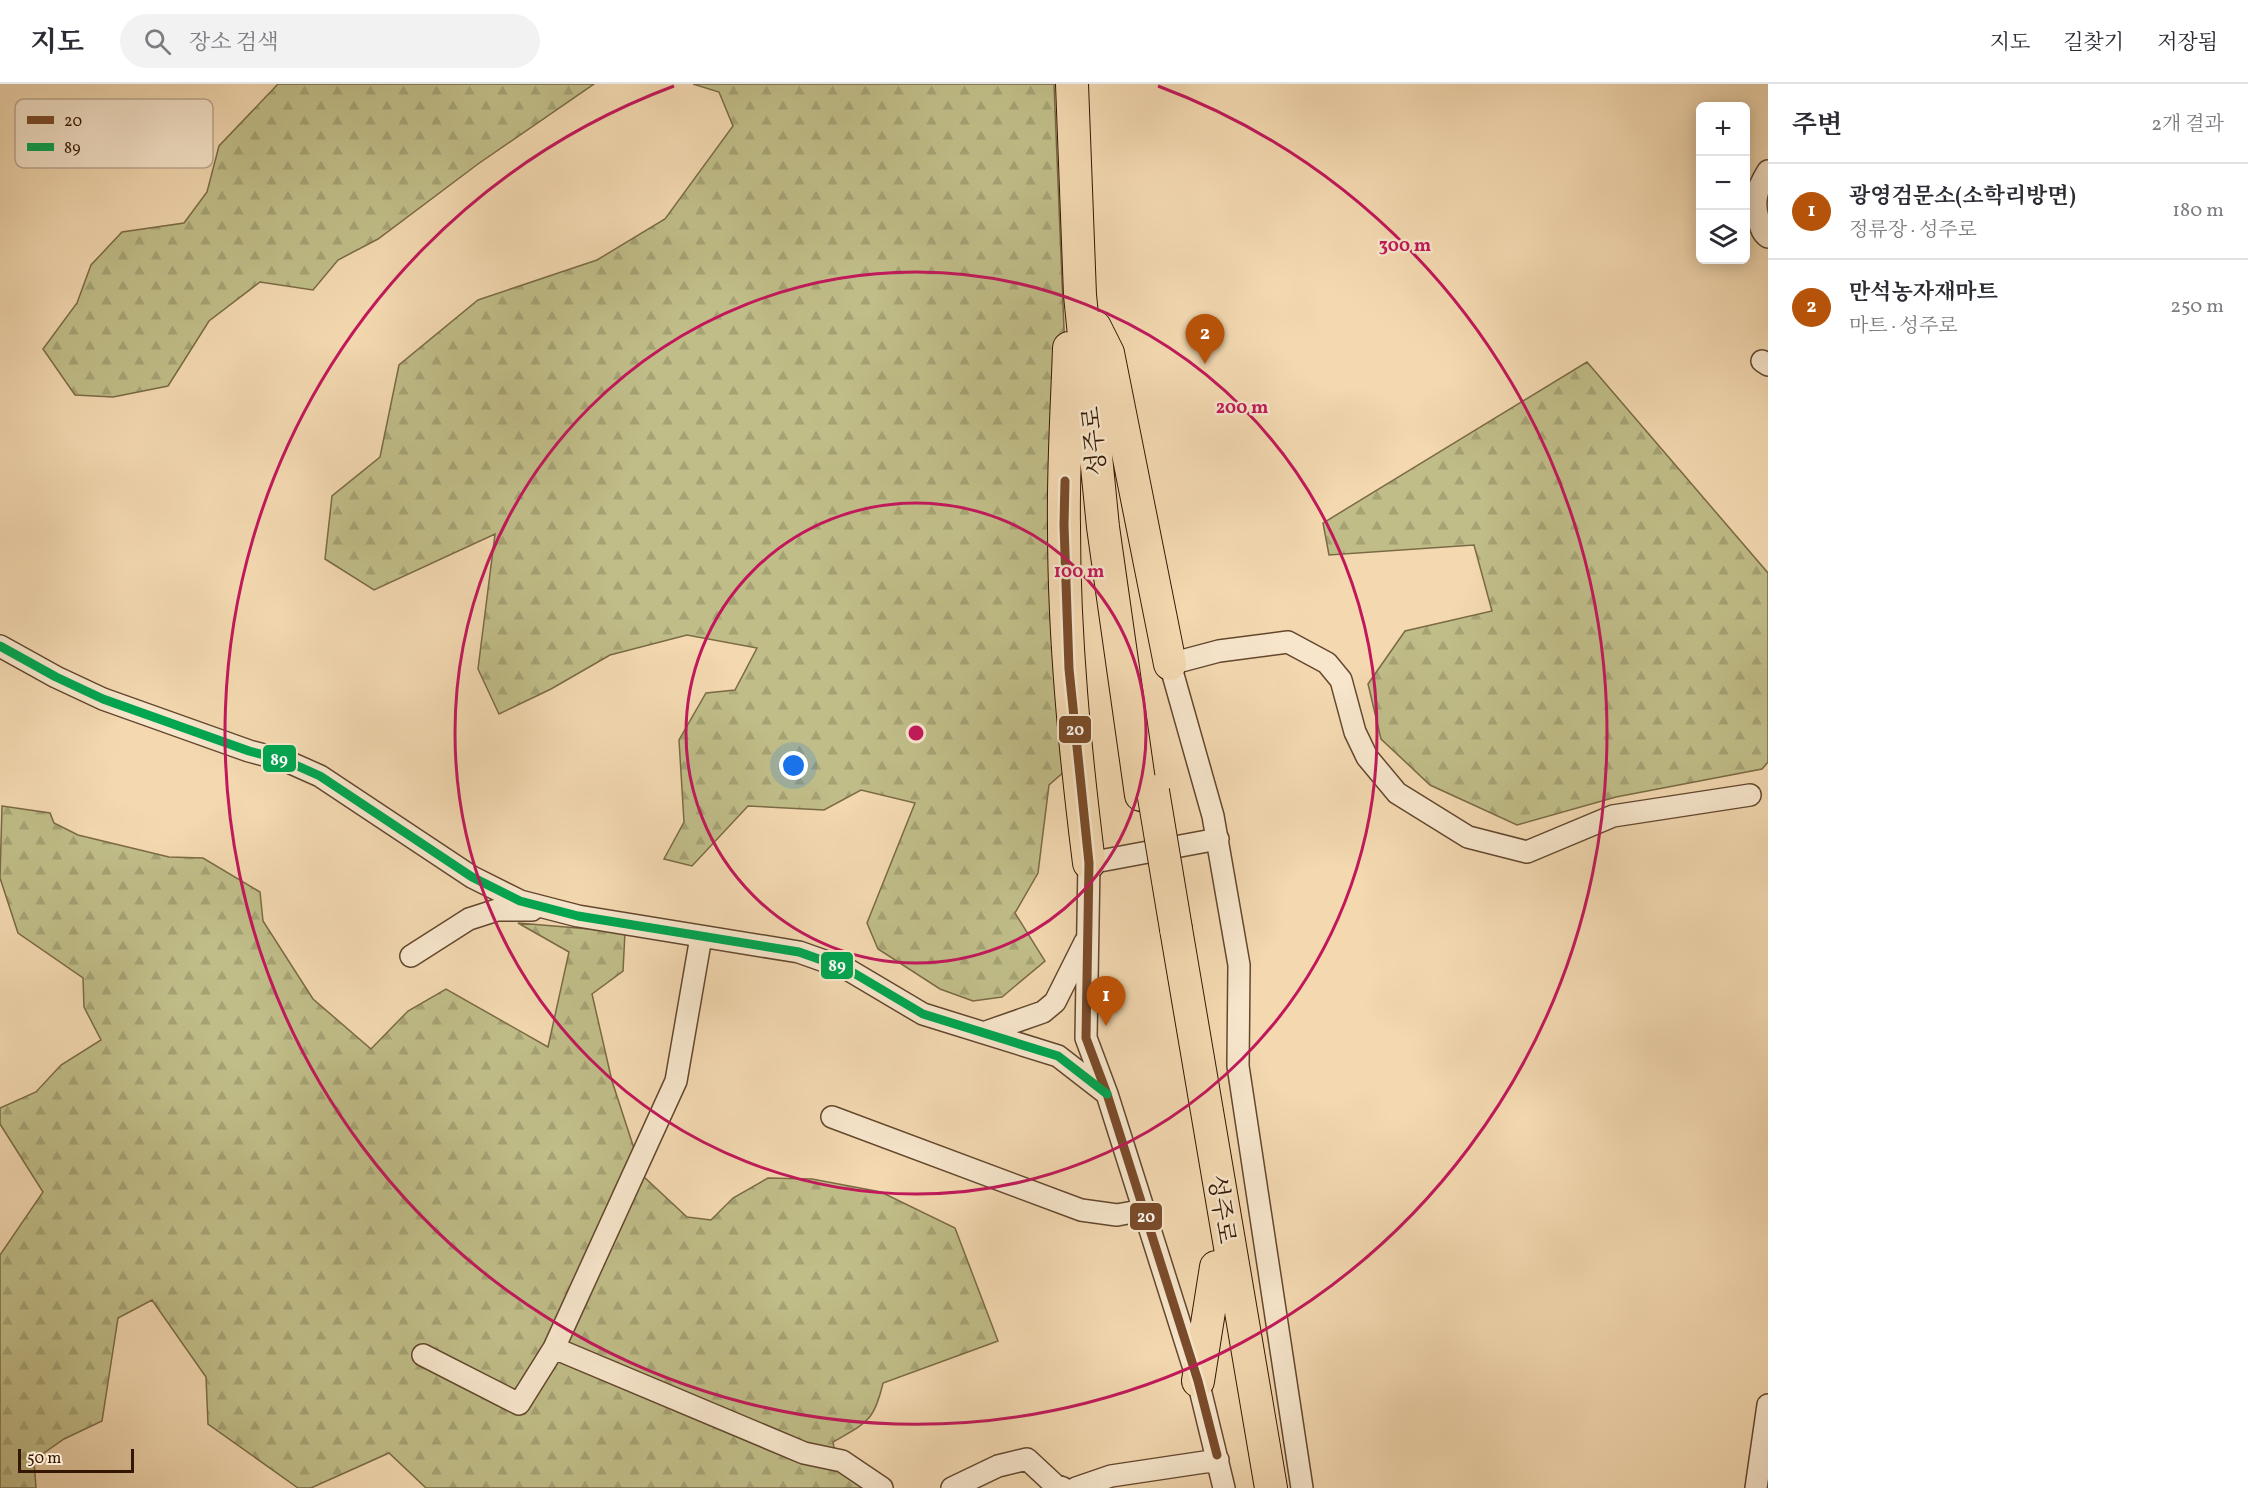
<!DOCTYPE html>
<html lang="ko">
<meta charset="utf-8">
<style>
body{margin:0;font-family:Vollkorn,"Noto Serif KR",serif;background:#f2f2f3;color:#2b2b33}
.controls{position:absolute;right:18px;top:18px;display:grid;overflow:hidden;border-radius:9px;box-shadow:0 3px 15px #0003}
.controls button{width:54px;height:54px;display:grid;place-items:center;padding:0;border:0;border-bottom:2px solid #e1e1e2;background:#fff;color:#2b2b33;font:30px sans-serif}
.scale{position:absolute;left:18px;bottom:15px;width:116px;box-sizing:border-box;padding-left:6px;border:3px solid #331702;border-top:0;font-size:16px;line-height:21px;white-space:nowrap;color:#331702;-webkit-text-stroke:4px #f7e6cc;paint-order:stroke}
.you{position:absolute;left:794px;top:682px;width:21px;height:21px;margin:-15px;border:4px solid #fff;border-radius:50%;background:#1a73e8;box-shadow:0 0 0 9px #1a73e833}
.badge{display:grid;place-items:center;width:39px;height:39px;border-radius:50%;background:#b45309;color:#fff;font-size:20px;font-weight:700}
.pin{position:absolute;translate:-50% -50px;filter:drop-shadow(0 2px 3px #0008)}
.pin::after{content:'';position:absolute;top:32px;width:21px;height:18px;background:inherit;clip-path:polygon(0 0,100% 0,50% 100%)}
.list{margin:0;padding:0;list-style:none}
h2{display:flex;justify-content:space-between;align-items:center;height:78px;margin:0;padding:0 24px;font-size:26px}
h2 small{font-size:20px;font-weight:400;color:#7c7c81}
.list li{display:grid;grid-template-columns:39px 1fr auto;gap:18px;align-items:center;box-sizing:border-box;height:96px;padding:0 24px;border-top:2px solid #e1e1e2}
.list b{display:block;font-size:22px;white-space:nowrap}
.list p{margin:0;font-size:20px;white-space:nowrap;color:#7c7c81}
.list em{font-size:20px;font-style:normal;color:#7c7c81}
.icon{flex:none;width:33px;height:33px;fill:none;stroke:currentColor;stroke-width:2;stroke-linecap:round;stroke-linejoin:round}
.map{position:relative;flex:none;width:1768px;height:1404px;overflow:hidden}
header{display:flex;align-items:center;gap:36px;box-sizing:border-box;height:84px;padding:0 30px;background:#fff;border-bottom:2px solid #e1e1e2}
header strong{font-size:28px}
nav{display:flex;gap:33px;margin-inline-start:auto;font-size:21px}
.search{width:420px;height:54px;background:#f2f2f3;display:flex;align-items:center;gap:15px;box-sizing:border-box;padding:0 21px;border-radius:33px;color:#7c7c81;font-size:22px}
main{display:flex}
aside{flex:1;background:#fff}
.map>svg:first-child{display:block}
</style>
<header>
<strong>지도</strong>
<div class="search"><svg class="icon" aria-label="search" viewBox="0 0 24 24"><circle cx="10" cy="10" r="6"/><path d="M15 15l6 6"/></svg>장소 검색</div>
<nav><a>지도</a><a>길찾기</a><a>저장됨</a></nav>
</header>
<main>
<div class="map">
<svg width="1768" height="1404" viewBox="0 0 1768 1404">
<defs>
<pattern id="forest-firs" width="22" height="20" patternUnits="userSpaceOnUse" patternTransform="scale(1.5)"><rect width="22" height="20" fill="#c0bd88"/><path d="M5 1l3.5 6h-7zM16 11l3.5 6h-7z" fill="#a5a274"/></pattern>
</defs>
<rect width="100%" height="100%" fill="#f3d8b0"/>
<filter id="stains"><feTurbulence type="fractalNoise" baseFrequency=".00333" numOctaves="4"/><feColorMatrix values="0 0 0 0 .2 0 0 0 0 .09 0 0 0 0 .02 0 0 0 .5 -.17"/></filter>
<radialGradient id="worn" r=".72"><stop offset=".6" stop-color="#630" stop-opacity="0"/><stop offset="1" stop-color="#630" stop-opacity=".3"/></radialGradient>
<!-- forest -->
<path fill="url(#forest-firs)" stroke="#7a6a45" stroke-width="1.5" d="M278,0H594L478,80L378,155L338,176L313,206L260,198L209,237L168,302L113,313L75,311L43,265L77,219L91,181L122,148L184,139L207,108L219,62Z
M693,0H1054L1069,367L1073,680L1049,701L1038,789L1015,829L1045,877L1002,913L973,917L940,905L878,865L867,839L915,719L861,706L824,726L748,722L692,782L664,775L684,738L679,656L706,609L735,606L757,564L687,551L610,571L551,605L499,630L478,585L495,450L374,506L325,475L332,412L380,373L399,281L478,216L597,176L665,135L733,42L719,8Z
M1587,278L1768,489V678L1762,685L1616,713L1517,741L1430,701L1381,655L1368,600L1405,547L1492,527L1474,461L1329,471L1323,439Z
M2,722L50,729L54,739L78,751L169,773L203,774L260,808L263,837L313,915L371,965L408,927L446,905L548,963L569,868L518,839L625,848L623,887L592,910L612,997L643,1092L687,1133L711,1136L733,1114L768,1094L812,1095L881,1108L955,1144L998,1257L883,1299C874,1338 866,1339 833,1358L838,1386L862,1404H426L389,1369L311,1404H298L208,1340L206,1293L152,1216L118,1234L102,1337L64,1355L34,1376L36,1404H0V1171L43,1108L0,1040V1024L36,1008L61,981L101,956L84,923L83,894L18,849L0,794Z"/>
<g fill="none" stroke-linecap="round" stroke-linejoin="round">
<defs>
<path id="minor" d="M1768,87C1757,105 1752,117 1759,137C1761,144 1762,149 1768,153
M1762,277L1768,281
M0,562L56,593L103,615L249,667L284,676L320,692L472,793L520,817L578,832L799,868L847,885L923,930L1058,972L1107,1010
M1218,755L1089,779L1086,954L1107,1010L1198,1297L1224,1404
M411,872L469,835L497,826H532
M986,948L1043,928L1055,918L1085,858
M832,1033L1081,1126L1117,1131L1144,1126
M554,1264L804,1369L842,1377L882,1404
M423,1271L519,1320L554,1264L676,997L701,853
M952,1404L998,1382L1027,1375L1055,1401L1063,1404
M1076,1404L1111,1392L1218,1376
M1302,1404L1238,982L1239,881L1213,732L1170,580L1219,567L1288,558L1327,579L1341,596L1355,648L1367,673L1397,709L1468,753L1527,768L1613,732L1750,711
M1756,1404L1768,1321"/>
<path id="highway" d="M1072,0L1080,211L1103,443L1141,711
M1095,243L1108,269L1170,580
M1069,264C1067,324 1063,383 1064,442C1064,555 1075,667 1089,779
M1176,845L1271,1404
M1198,1297L1216,1183"/>
</defs>
<!-- minor casing -->
<use href="#minor" stroke="#63472e" stroke-width="24"/>
<!-- highway casing -->
<use href="#highway" stroke="#331702" stroke-width="34"/>
<!-- minor -->
<use href="#minor" stroke="#f7e6cc" stroke-width="21"/>
<!-- highway -->
<use href="#highway" stroke="#f3d8b0" stroke-width="32"/>
<defs>
<path id="highway-bridge" d="M1153,707L1176,845"/>
</defs>
<!-- highway-bridge casing -->
<use href="#highway-bridge" stroke="#331702" stroke-width="34" stroke-linecap="butt"/>
<!-- highway-bridge -->
<use href="#highway-bridge" stroke="#f3d8b0" stroke-width="32"/>
<defs>
<path id="bus-1" d="M1065,397L1064,441L1069,585L1089,779L1086,954L1107,1010L1198,1297L1217,1371"/>
<path id="bus-2" d="M0,562L56,593L103,615L249,667L284,676L320,692L472,793L520,817L578,832L799,868L847,885L923,930L1058,972L1107,1010"/>
</defs>
<!-- bus-1 casing -->
<use href="#bus-1" stroke="#f7e6cc" stroke-width="14"/>
<!-- bus-2 casing -->
<use href="#bus-2" stroke="#f7e6cc" stroke-width="14"/>
<!-- bus-1 -->
<use href="#bus-1" stroke="#7a4b2a" stroke-width="9"/>
<!-- bus-2 -->
<use href="#bus-2" stroke="#00a651" stroke-width="9"/>
</g>
<!-- distance rings -->
<g fill="none" stroke="#c2185b" stroke-width="3">
<circle cx="916" cy="649" r="230"/>
<circle cx="916" cy="649" r="461"/>
<path d="M1158 2A691 691 0 1 1 674 2"/>
</g>
<g text-anchor="middle" stroke-width="5" stroke-linejoin="round" paint-order="stroke">
<!-- street labels -->
<g font-size="24" fill="#331702" stroke="#f7e6cc">
<text transform="translate(1094 357) rotate(-96)" y="8">성주로</text>
<text transform="translate(1222 1125) rotate(81)" y="8">성주로</text>
</g>
</g>
<!-- legend -->
<rect x="15" y="15" width="198" height="69" rx="9" fill="#f7e6cc" stroke="#bca88f" stroke-width="1.5"/>
<rect x="27" y="32" width="27" height="8" fill="#7a4b2a"/>
<rect x="27" y="59" width="27" height="8" fill="#00a651"/>
<g font-size="16" fill="#331702">
<text x="64" y="42">20</text>
<text x="64" y="69">89</text>
</g>
<circle cx="916" cy="649" r="9" fill="#c2185b" stroke="#f7e6cc" stroke-width="3"/>
<g font-size="18" text-anchor="middle" font-weight="bold" fill="#c2185b" stroke="#f7e6cc" stroke-width="5" stroke-linejoin="round" paint-order="stroke">
<text x="1405" y="167">300 m</text>
<text x="1242" y="329">200 m</text>
<text x="1079" y="493">100 m</text>
</g>
<g stroke="#f7e6cc" stroke-width="2">
<rect x="1058" y="631" width="34" height="29" rx="6" fill="#7a4b2a"/>
<rect x="262" y="660" width="35" height="29" rx="6" fill="#00a651"/>
<rect x="820" y="867" width="34" height="29" rx="6" fill="#00a651"/>
<rect x="1129" y="1118" width="34" height="29" rx="6" fill="#7a4b2a"/>
</g>
<g font-size="16" text-anchor="middle" font-weight="bold" fill="#fff">
<text x="1075" y="651">20</text>
<text x="279" y="681">89</text>
<text x="837" y="887">89</text>
<text x="1146" y="1138">20</text>
</g>
<rect width="100%" height="100%" filter="url(#stains)"/>
<rect width="100%" height="100%" fill="url(#worn)"/>
</svg>
<div class="controls">
<button>+</button>
<button>−</button>
<button><svg class="icon" aria-label="layers" viewBox="0 0 24 24"><path d="M12 4l9 5-9 5-9-5zM3 14l9 5 9-5"/></svg></button>
</div>
<div class="scale">50 m</div>
<div class="you"></div>
<div class="pin badge" style="left:1106px;top:942px">1</div>
<div class="pin badge" style="left:1205px;top:280px">2</div>
</div>
<aside>
<h2>주변<small>2개 결과</small></h2>
<ul class="list">
<li><span class="badge">1</span><div><b>광영검문소(소학리방면)</b><p>정류장 · 성주로</p></div><em>180 m</em></li>
<li><span class="badge">2</span><div><b>만석농자재마트</b><p>마트 · 성주로</p></div><em>250 m</em></li>
</ul>
</aside>
</main>
